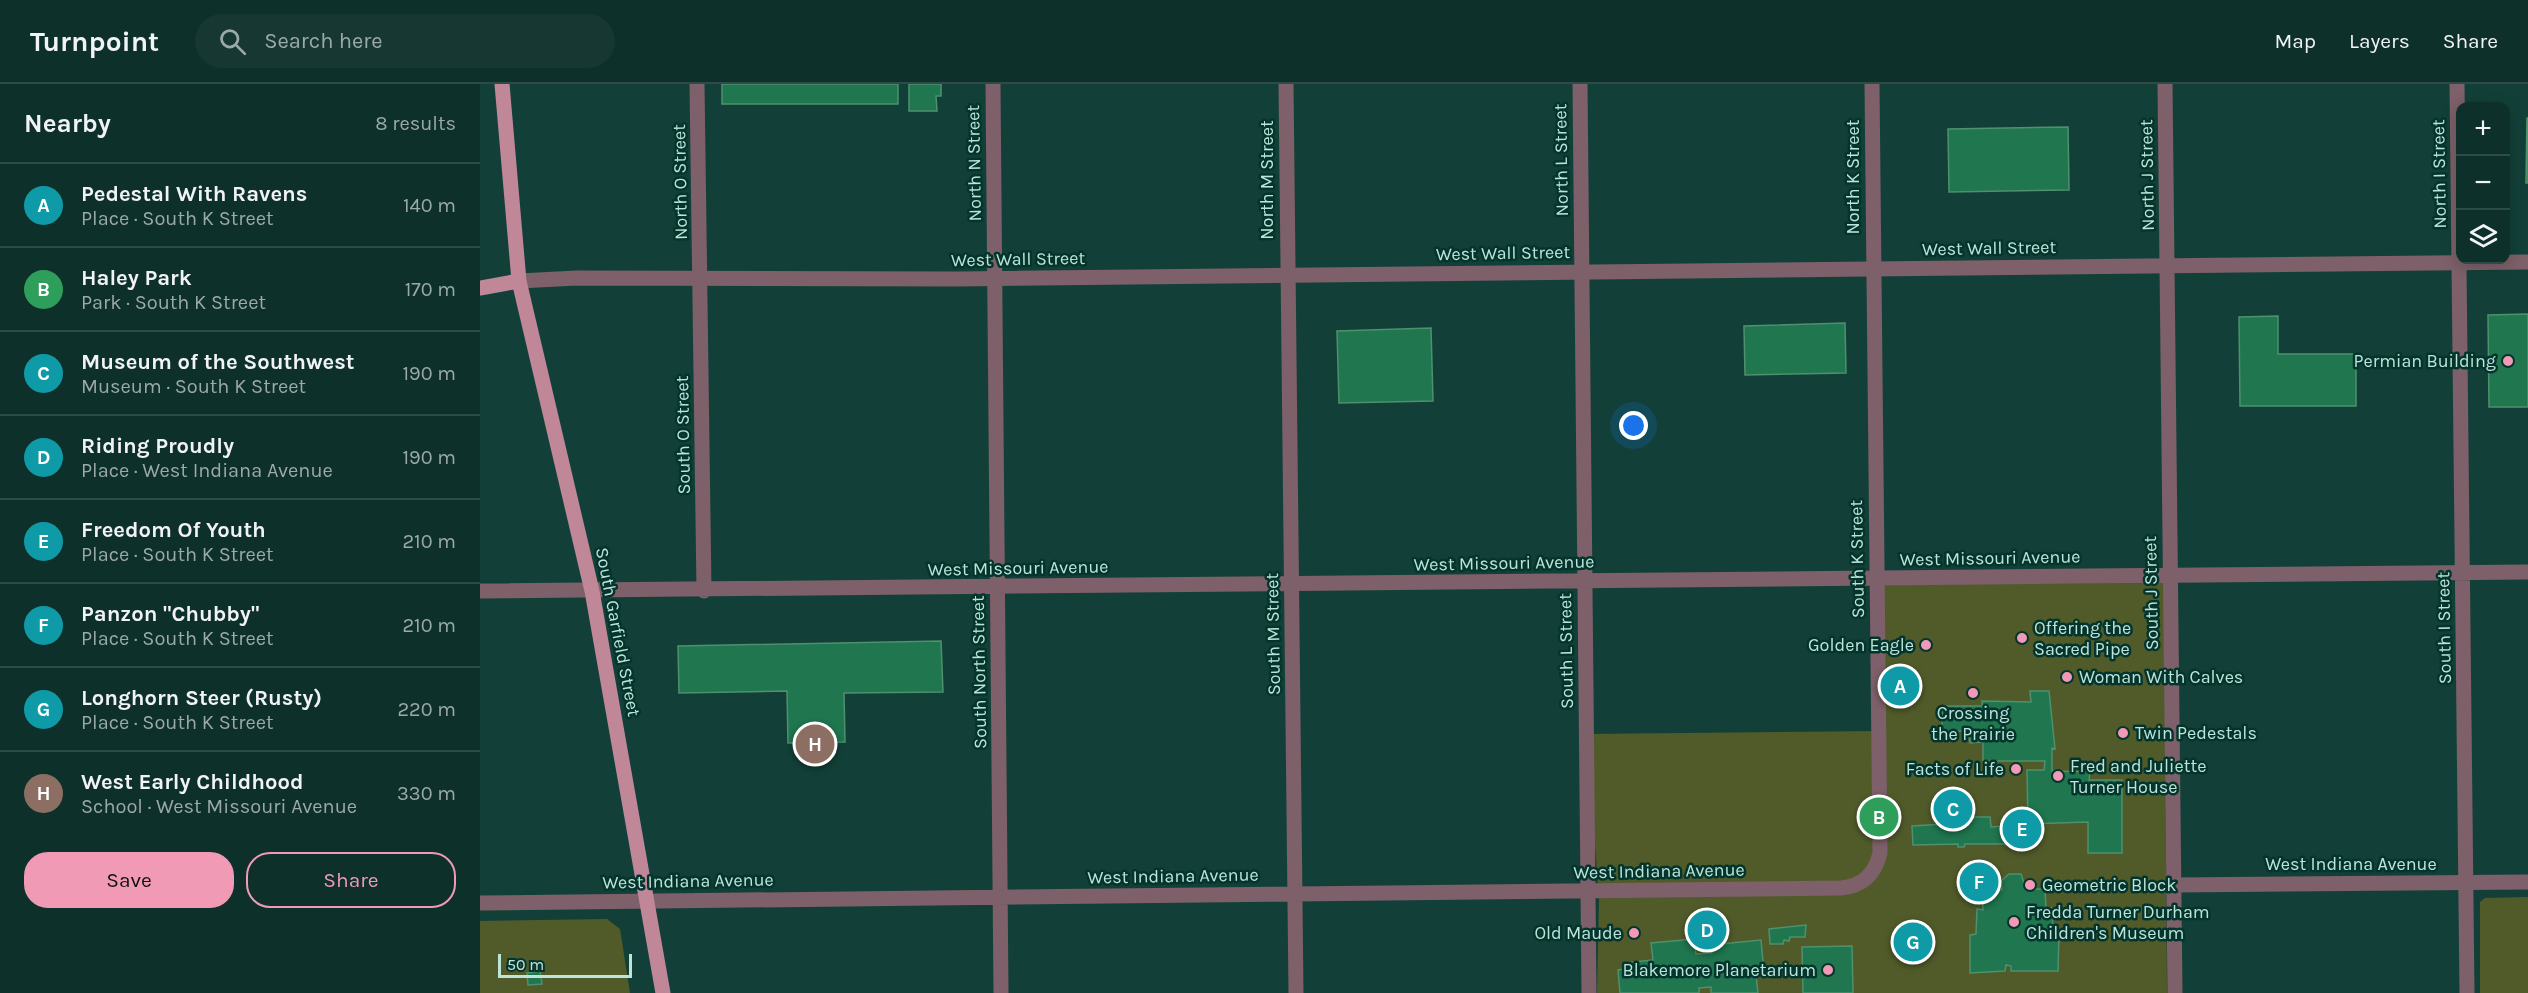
<!DOCTYPE html>
<meta charset="utf-8">
<style>
body{margin:0;font-family:Karla,sans-serif;background:#173832;color:#f1f3f6}
.controls{position:absolute;right:18px;top:18px;display:grid;overflow:hidden;border-radius:12px;box-shadow:0 3px 15px #0003}
.controls button{width:54px;height:54px;display:grid;place-items:center;padding:0;border:0;border-bottom:2px solid #2e4b47;background:#0e302a;color:#f1f3f6;font:30px sans-serif}
.scale{position:absolute;left:18px;bottom:15px;width:134px;box-sizing:border-box;padding-left:6px;border:3px solid #bde4da;border-top:0;font-size:16px;line-height:21px;white-space:nowrap;color:#bde4da;-webkit-text-stroke:4px #04352d;paint-order:stroke}
.you{position:absolute;left:1154px;top:342px;width:21px;height:21px;margin:-15px;border:4px solid #fff;border-radius:50%;background:#1a73e8;box-shadow:0 0 0 9px #1a73e833}
.badge{display:grid;place-items:center;width:39px;height:39px;border-radius:50%;background:#f09ab6;color:#fff;font-size:20px;font-weight:700}
.pin{position:absolute;translate:-50% -50%;border:3px solid #fff;box-shadow:0 2px 6px #0006}
.list{margin:0;padding:0;list-style:none}
h2{display:flex;justify-content:space-between;align-items:center;height:78px;margin:0;padding:0 24px;font-size:26px}
h2 small{font-size:20px;font-weight:400;color:#9ba9a8}
.list li{display:grid;grid-template-columns:39px 1fr auto;gap:18px;align-items:center;box-sizing:border-box;height:84px;padding:0 24px;border-top:2px solid #2e4b47}
.list b{display:block;font-size:22px;white-space:nowrap}
.list p{margin:0;font-size:20px;white-space:nowrap;color:#9ba9a8}
.list em{font-size:20px;font-style:normal;color:#9ba9a8}
.actions{display:flex;gap:12px;padding:18px 24px}
.actions a{flex:1;padding:14px 0;border:2px solid #f09ab6;border-radius:24px;text-align:center;font-size:21px;color:#f09ab6}
.actions .main{background:#f09ab6;color:#111}
.icon{flex:none;width:33px;height:33px;fill:none;stroke:currentColor;stroke-width:2;stroke-linecap:round;stroke-linejoin:round}
.map{position:relative;flex:none;width:2048px;height:909px;overflow:hidden}
header{display:flex;align-items:center;gap:36px;box-sizing:border-box;height:84px;padding:0 30px;background:#0e302a;border-bottom:2px solid #2e4b47}
header strong{font-size:28px}
nav{display:flex;gap:33px;margin-inline-start:auto;font-size:21px}
.search{width:420px;height:54px;background:#173832;display:flex;align-items:center;gap:15px;box-sizing:border-box;padding:0 21px;border-radius:33px;color:#9ba9a8;font-size:22px}
main{display:flex}
aside{flex:1;background:#0e302a}
.map>svg:first-child{display:block}
</style>
<header>
<strong>Turnpoint</strong>
<div class="search"><svg class="icon" aria-label="search" viewBox="0 0 24 24"><circle cx="10" cy="10" r="6"/><path d="M15 15l6 6"/></svg>Search here</div>
<nav><a>Map</a><a>Layers</a><a>Share</a></nav>
</header>
<main>
<aside>
<h2>Nearby<small>8 results</small></h2>
<ul class="list">
<li><span class="badge" style="background:#0f9aa8">A</span><div><b>Pedestal With Ravens</b><p>Place · South K Street</p></div><em>140 m</em></li>
<li><span class="badge" style="background:#2e9e5b">B</span><div><b>Haley Park</b><p>Park · South K Street</p></div><em>170 m</em></li>
<li><span class="badge" style="background:#0f9aa8">C</span><div><b>Museum of the Southwest</b><p>Museum · South K Street</p></div><em>190 m</em></li>
<li><span class="badge" style="background:#0f9aa8">D</span><div><b>Riding Proudly</b><p>Place · West Indiana Avenue</p></div><em>190 m</em></li>
<li><span class="badge" style="background:#0f9aa8">E</span><div><b>Freedom Of Youth</b><p>Place · South K Street</p></div><em>210 m</em></li>
<li><span class="badge" style="background:#0f9aa8">F</span><div><b>Panzon &quot;Chubby&quot;</b><p>Place · South K Street</p></div><em>210 m</em></li>
<li><span class="badge" style="background:#0f9aa8">G</span><div><b>Longhorn Steer (Rusty)</b><p>Place · South K Street</p></div><em>220 m</em></li>
<li><span class="badge" style="background:#8d6e63">H</span><div><b>West Early Childhood</b><p>School · West Missouri Avenue</p></div><em>330 m</em></li>
</ul>
<div class="actions"><a class="main">Save</a><a>Share</a></div>
</aside>
<div class="map">
<svg width="2048" height="909" viewBox="0 0 2048 909">
<rect width="100%" height="100%" fill="#124038"/>
<!-- green -->
<path fill="#515b2a" d="M1684,499L1687,909H1117L1119,815L1107,650L1403,647V500Z
M2048,813V909H2000V818L2005,814Z
M127,835L140,845L150,909H0V837Z"/>
<!-- building -->
<path fill="#1f764f" stroke="#4f906d" stroke-width="1.5" d="M242,0H418V20H242Z
M429,0H461V12H456L457,27H429Z
M2047,34H2048V99H2046Z
M1588,43L1589,106L1469,108L1468,45Z
M2048,230V323H2009L2008,231Z
M1798,232V270H1876V322H1760L1759,233Z
M1365,239L1366,289L1265,291L1264,242Z
M951,244L953,317L859,319L857,247Z
M461,557L463,608L364,609L365,658L308,659L307,607L199,609L198,562Z
M1550,607H1569L1575,665L1572,664V687L1610,688L1609,696H1642V769H1608V738L1548,740L1547,686H1564L1565,677H1503V658L1490,659L1489,647H1462V622H1502V617L1551,618Z
M1466,733H1510L1511,743L1525,742L1526,760H1485L1484,763H1478V760L1433,761L1432,742L1466,740Z
M1529,790H1541L1546,805H1565L1566,824H1572L1573,849H1579L1578,887H1531V882L1526,881L1525,887L1490,889V851L1496,850L1497,825L1503,826L1502,806H1522L1521,797Z
M1326,841L1325,853H1310L1309,857L1304,856L1303,860H1290L1289,845Z
M1214,855L1216,870L1232,869L1231,861L1281,856L1284,890L1276,891L1278,909H1231V903L1219,904V909H1140L1138,886L1144,885V879L1173,876L1171,859Z
M1372,862L1373,909H1323L1322,863Z
M60,887L62,900L48,901L47,889Z"/>
<g fill="none" stroke-linecap="round" stroke-linejoin="round">
<!-- minor -->
<path stroke="#7d6069" stroke-width="15" d="M217,0L224,507
M513,0L521,909
M806,0L816,909
M1100,0L1109,909
M1685,0L1695,909
M1977,0L1987,909
M0,507L2048,488
M0,819L1361,804C1383,802 1395,790 1400,769L1392,0"/>
<!-- tertiary -->
<path stroke="#7d6069" stroke-width="15" d="M39,197L97,194L478,195L2048,178
M1693,801L2048,798"/>
<!-- primary -->
<path stroke="#c08799" stroke-width="15" d="M22,0L39,197L112,507L183,909
M0,204L39,197"/>
</g>
<!-- markers -->
<g fill="#f09ab6" stroke="#04352d" stroke-width="2">
<circle cx="2028" cy="277" r="6"/>
<circle cx="1542" cy="554" r="6"/>
<circle cx="1446" cy="561" r="6"/>
<circle cx="1587" cy="593" r="6"/>
<circle cx="1493" cy="609" r="6"/>
<circle cx="1643" cy="649" r="6"/>
<circle cx="1536" cy="685" r="6"/>
<circle cx="1578" cy="692" r="6"/>
<circle cx="1550" cy="801" r="6"/>
<circle cx="1534" cy="838" r="6"/>
<circle cx="1154" cy="849" r="6"/>
<circle cx="1348" cy="886" r="6"/>
</g>
<g text-anchor="middle" stroke-width="5" stroke-linejoin="round" paint-order="stroke">
<!-- street labels -->
<g font-size="18" fill="#bde4da" stroke="#04352d">
<text transform="translate(1081 76) rotate(-91)" y="6">North L Street</text>
<text transform="translate(494 79) rotate(-91)" y="6">North N Street</text>
<text transform="translate(1959 90) rotate(-91)" y="6">North I Street</text>
<text transform="translate(1667 91) rotate(-91)" y="6">North J Street</text>
<text transform="translate(1373 93) rotate(-90)" y="6">North K Street</text>
<text transform="translate(787 96) rotate(-90)" y="6">North M Street</text>
<text transform="translate(200 98) rotate(-91)" y="6">North O Street</text>
<text transform="translate(1509 164) rotate(-1)" y="6">West Wall Street</text>
<text transform="translate(1023 169) rotate(-1)" y="6">West Wall Street</text>
<text transform="translate(538 175) rotate(-1)" y="6">West Wall Street</text>
<text transform="translate(203 351) rotate(-91)" y="6">South O Street</text>
<text transform="translate(1510 474) rotate(-1)" y="6">West Missouri Avenue</text>
<text transform="translate(1377 475) rotate(-91)" y="6">South K Street</text>
<text transform="translate(1024 479) rotate(-1)" y="6">West Missouri Avenue</text>
<text transform="translate(538 484) rotate(-1)" y="6">West Missouri Avenue</text>
<text transform="translate(1671 509) rotate(-91)" y="6">South J Street</text>
<text transform="translate(1964 544) rotate(-91)" y="6">South I Street</text>
<text transform="translate(138 548) rotate(79)" y="6">South Garfield Street</text>
<text transform="translate(793 550) rotate(-91)" y="6">South M Street</text>
<text transform="translate(1086 567) rotate(-91)" y="6">South L Street</text>
<text transform="translate(499 588) rotate(-91)" y="6">South North Street</text>
<text x="1871" y="786">West Indiana Avenue</text>
<text transform="translate(1179 787) rotate(-1)" y="6">West Indiana Avenue</text>
<text transform="translate(693 792) rotate(-1)" y="6">West Indiana Avenue</text>
<text transform="translate(208 797) rotate(-1)" y="6">West Indiana Avenue</text>
</g>
<!-- poi labels -->
<g font-size="18" fill="#bde4da" stroke="#04352d" text-anchor="start">
<text x="2016" y="283" text-anchor="end">Permian Building</text>
<text x="1554" y="550">Offering the<tspan x="1554" dy="21">Sacred Pipe</tspan></text>
<text x="1434" y="567" text-anchor="end">Golden Eagle</text>
<text x="1599" y="599">Woman With Calves</text>
<text x="1493" y="635" text-anchor="middle">Crossing<tspan x="1493" dy="21">the Prairie</tspan></text>
<text x="1655" y="655">Twin Pedestals</text>
<text x="1590" y="688">Fred and Juliette<tspan x="1590" dy="21">Turner House</tspan></text>
<text x="1524" y="691" text-anchor="end">Facts of Life</text>
<text x="1562" y="807">Geometric Block</text>
<text x="1546" y="834">Fredda Turner Durham<tspan x="1546" dy="21">Children's Museum</tspan></text>
<text x="1142" y="855" text-anchor="end">Old Maude</text>
<text x="1336" y="892" text-anchor="end">Blakemore Planetarium</text>
</g>
</g>
</svg>
<div class="controls">
<button>+</button>
<button>−</button>
<button><svg class="icon" aria-label="layers" viewBox="0 0 24 24"><path d="M12 4l9 5-9 5-9-5zM3 14l9 5 9-5"/></svg></button>
</div>
<div class="scale">50 m</div>
<div class="you"></div>
<div class="pin badge" style="left:1420px;top:602px;background:#0f9aa8">A</div>
<div class="pin badge" style="left:1399px;top:733px;background:#2e9e5b">B</div>
<div class="pin badge" style="left:1473px;top:725px;background:#0f9aa8">C</div>
<div class="pin badge" style="left:1227px;top:846px;background:#0f9aa8">D</div>
<div class="pin badge" style="left:1542px;top:745px;background:#0f9aa8">E</div>
<div class="pin badge" style="left:1499px;top:798px;background:#0f9aa8">F</div>
<div class="pin badge" style="left:1433px;top:858px;background:#0f9aa8">G</div>
<div class="pin badge" style="left:335px;top:660px;background:#8d6e63">H</div>
</div>
</main>
